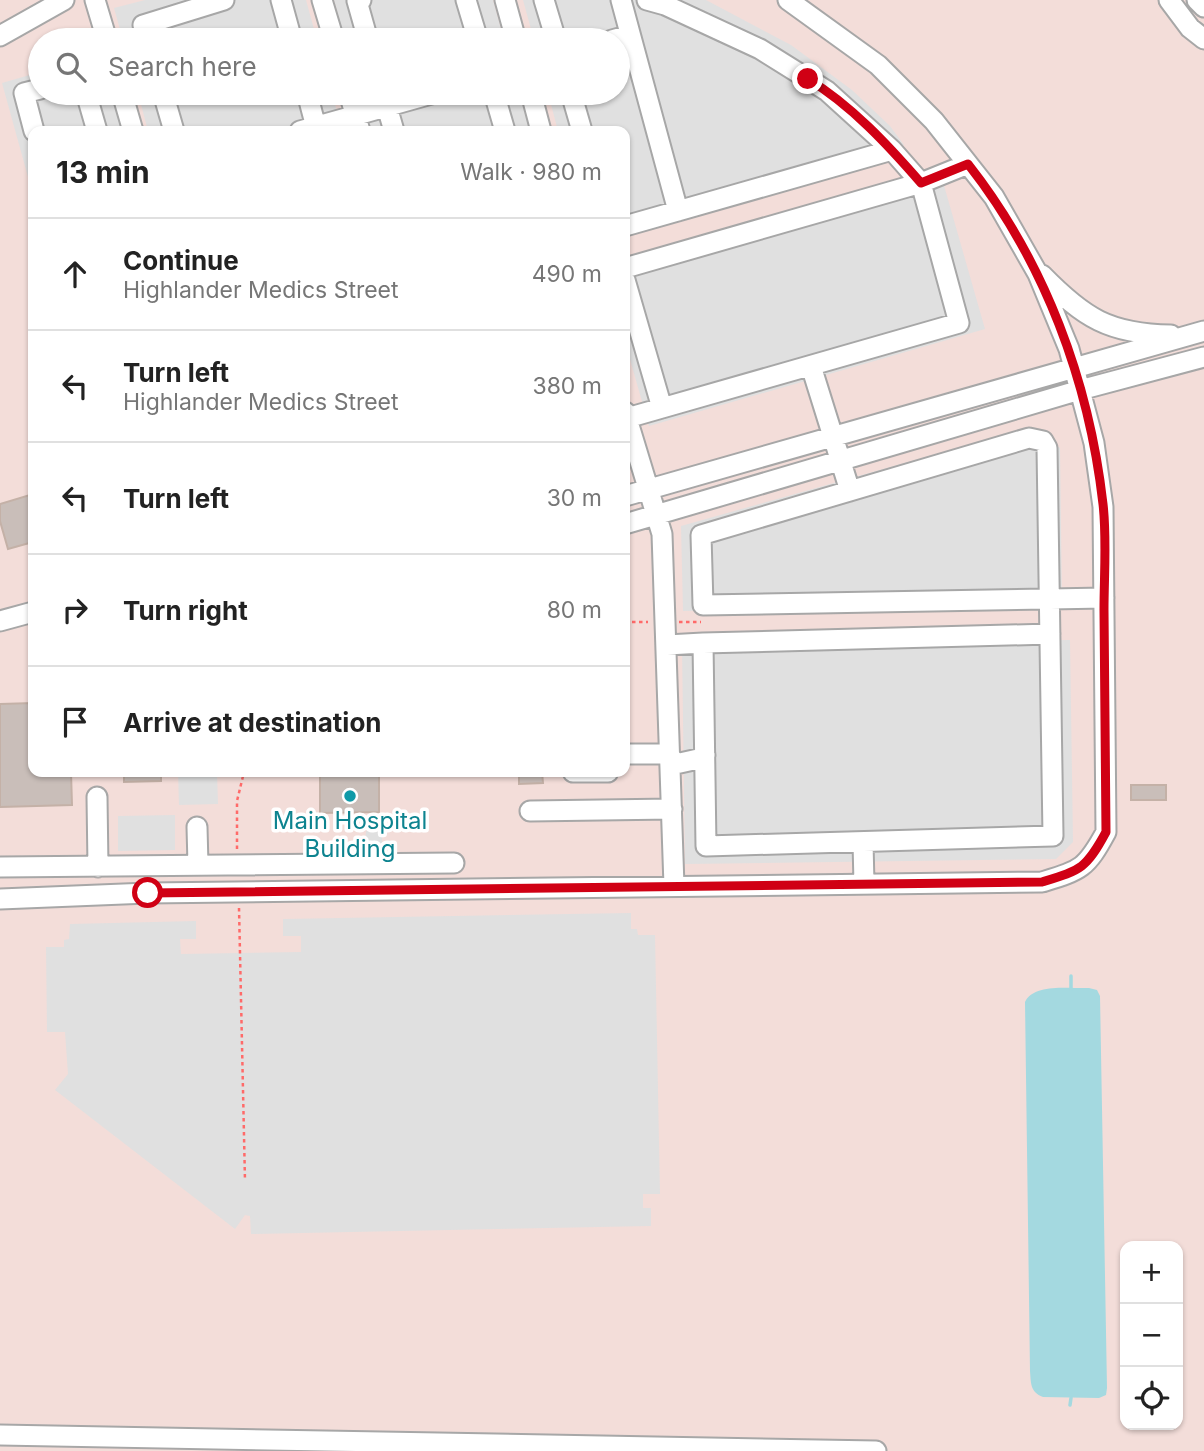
<!DOCTYPE html>
<meta charset="utf-8">
<style>
body{margin:0;font-family:Inter,sans-serif;background:#f2f2f2;color:#222}
.controls{position:absolute;right:21px;bottom:21px;display:grid;overflow:hidden;border-radius:14px;box-shadow:0 2px 5px #0004}
.controls button{width:63px;height:63px;display:grid;place-items:center;padding:0;border:0;border-bottom:2px solid #e0e0e0;background:#fff;color:#222;font:35px sans-serif}
.stop{position:absolute;width:21px;height:21px;margin:-16px;border:5px solid #d00014;border-radius:50%;background:#fff}
.stop.end{background:#d00014;border-color:#fff;box-shadow:0 2px 7px #0008}
.list{margin:0;padding:0;list-style:none}
h2{display:flex;justify-content:space-between;align-items:center;height:91px;margin:0;padding:0 28px;font-size:30px}
h2 small{font-size:23px;font-weight:400;color:#767676}
.list li{display:grid;grid-template-columns:46px 1fr auto;gap:21px;align-items:center;box-sizing:border-box;height:112px;padding:0 28px;border-top:2px solid #e0e0e0}
.list b{display:block;font-size:26px;white-space:nowrap}
.list p{margin:0;font-size:23px;white-space:nowrap;color:#767676}
.list em{font-size:23px;font-style:normal;color:#767676}
.icon{flex:none;width:38px;height:38px;fill:none;stroke:currentColor;stroke-width:2;stroke-linecap:round;stroke-linejoin:round}
.map{position:relative;flex:none;width:1204px;height:1451px;overflow:hidden}
.search{position:absolute;background:#fff;box-shadow:0 2px 5px #0004;left:28px;top:28px;width:602px;height:77px;display:flex;align-items:center;gap:18px;box-sizing:border-box;padding:0 24px;border-radius:38px;color:#767676;font-size:26px}
.panel{position:absolute;background:#fff;box-shadow:0 2px 5px #0004;left:28px;top:126px;width:602px;height:651px;border-radius:14px}
.map>svg:first-child{display:block}
</style>
<div class="map">
<svg width="1204" height="1451" viewBox="0 0 1204 1451">
<rect width="100%" height="100%" fill="#f1ece6"/>
<!-- military -->
<path fill="#f3ddd9" fill-rule="evenodd" d="M0,0H1204V1451H0ZM40,40H618V93H40ZM33,131H625V772H33ZM1125,1246H1178V1425H1125Z"/>
<!-- parking -->
<path fill="#e0e0e0" d="M145,0H306L317,40H123L114,8Z
M334,0H493L504,40H345Z
M523,0H706L791,45L852,90L890,126L904,145L625,217V131H558L548,93H618V40H534Z
M40,72V93H113L123,131H33V195L2,83Z
M138,93H332L342,131H148Z
M360,93H519L530,131H371Z
M941,175L985,329L649,426L625,342V265Z
M1029,428L1060,448L1062,605L683,611L681,526Z
M1070,640L1073,842L1056,859L685,864L682,646Z
M178,772H217L218,804L179,805Z
M175,815V850L118,851V816Z
M366,831H382V860L325,861V850L365,849Z
M631,913V929H637L638,935H655L660,1194H643V1208H651V1226L251,1234L250,1216L245,1215L235,1229L55,1090L68,1074L65,1032H47L46,947H64V940L69,939L70,924L196,921V939H180L181,954L301,952V936H283V919Z"/>
<!-- water -->
<path fill="#a4d9e0" d="M1089,988L1097,990L1100,996L1107,1388L1106,1395L1099,1398L1043,1397C1030,1392 1031,1383 1030,1371L1025,1002C1034,983 1070,989 1089,988Z"/>
<g fill="none" stroke-linecap="round" stroke-linejoin="round">
<!-- stream -->
<path stroke="#a4d9e0" stroke-width="3.5" d="M1071,989V976
M1070,1405L1071,1398"/>
</g>
<!-- building -->
<path fill="#c9beb9" stroke="#c4b1a7" stroke-width="2" d="M33,494V542L8,549L0,521V504Z
M33,703V772H71L72,805L0,807V704Z
M124,772H161V781L124,782Z
M340,772H379V812L320,813V773Z
M519,772H542L543,783L519,784Z
M1131,785H1166V800H1131Z"/>
<g fill="none" stroke-linecap="round" stroke-linejoin="round">
<defs>
<path id="minor" d="M95,0L107,40
M281,0L292,40
M322,0L334,40
M361,0L357,1L368,40
M466,0L478,40
M505,0L516,40
M544,0L556,40
M621,0L678,211
M647,0L665,5L760,49L808,79L827,91L892,150
M1169,0L1190,28L1204,39
M1197,0L1204,7
M0,36L64,0
M148,40L143,25L224,0
M612,40L630,35
M86,93L97,131
M122,93L133,131
M163,93L174,131
M307,93L317,131
M349,93L360,131
M383,93L394,131
M494,93L505,131
M531,93L541,131
M571,93L582,131
M34,131L24,93L40,89
M300,131L435,93
M625,226L892,150L921,183L968,164
M625,268L921,183L959,323L627,418
M1042,275C1084,318 1109,334 1171,335
M625,280L662,408
M811,366L850,491
M625,412L662,534L674,886
M625,496L1204,331
M625,524L1080,390L1204,357
M0,621L33,612
M703,643L1050,634
M667,645L703,643L706,846L1053,836L1047,448L1043,441L1029,438L701,535L703,605L1046,599H1050L1104,598
M625,754H670
M671,765L698,759L705,755
M573,772H608
M97,797L98,867
M530,811L672,809
M197,827L198,865
M863,842L864,884
M0,867L454,863
M0,899L148,893L1042,882C1081,870 1086,869 1106,832L1103,507L1094,443L1069,349L1038,274L994,197L934,121L878,65L788,0
M0,1435L876,1451"/>
</defs>
<!-- minor casing -->
<use href="#minor" stroke="#a7a7a7" stroke-width="23"/>
<!-- path -->
<path stroke="#ff6a69" stroke-width="2.5" stroke-dasharray="3.5 3.5" stroke-linecap="butt" d="M625,622H648
M679,622H701
M237,849V801L244,772
M239,908L245,1181"/>
<!-- minor -->
<use href="#minor" stroke="#fff" stroke-width="19"/>
</g>
<g fill="none" stroke-linecap="round" stroke-linejoin="round">
<!-- route -->
<path stroke="#d00014" stroke-width="9" d="M148,893L1042,882C1081,870 1086,869 1106,832C1105,758 1105,684 1104,610C1104,575 1107,538 1103,504C1089,381 1045,262 968,164L921,183C888,145 851,105 808,79"/>
</g>
<!-- markers -->
<circle fill="#0f9aa8" stroke="#fff" stroke-width="2.5" cx="350" cy="796" r="7"/>
<g text-anchor="middle" stroke-width="7" stroke-linejoin="round" paint-order="stroke">
<!-- culture labels -->
<g font-size="24" fill="#0d838f" stroke="#fff">
<text x="350" y="829">Main Hospital<tspan x="350" dy="28">Building</tspan></text>
</g>
</g>
</svg>
<div class="controls">
<button>+</button>
<button>−</button>
<button><svg class="icon" aria-label="locate" viewBox="0 0 24 24"><circle cx="12" cy="12" r="6"/><path d="M12 2v4M12 18v4M2 12h4M18 12h4"/></svg></button>
</div>
<div class="stop" style="left:148px;top:893px"></div>
<div class="stop end" style="left:808px;top:79px"></div>
<div class="search"><svg class="icon" aria-label="search" viewBox="0 0 24 24"><circle cx="10" cy="10" r="6"/><path d="M15 15l6 6"/></svg>Search here</div>
<section class="panel">
<h2>13 min<small>Walk · 980 m</small></h2>
<ul class="list">
<li><svg class="icon" aria-label="ahead" viewBox="0 0 24 24"><path d="M12 20V5M6 11l6-6 6 6"/></svg><div><b>Continue</b><p>Highlander Medics Street</p></div><em>490 m</em></li>
<li><svg class="icon" aria-label="left" viewBox="0 0 24 24"><path d="M17 20v-9H6M10 6l-5 5 5 5"/></svg><div><b>Turn left</b><p>Highlander Medics Street</p></div><em>380 m</em></li>
<li><svg class="icon" aria-label="left" viewBox="0 0 24 24"><path d="M17 20v-9H6M10 6l-5 5 5 5"/></svg><div><b>Turn left</b></div><em>30 m</em></li>
<li><svg class="icon" aria-label="right" viewBox="0 0 24 24"><path d="M7 20v-9h11M14 6l5 5-5 5"/></svg><div><b>Turn right</b></div><em>80 m</em></li>
<li><svg class="icon" aria-label="arrive" viewBox="0 0 24 24"><path d="M6 21V4h12l-3 4 3 4H6"/></svg><div><b>Arrive at destination</b></div></li>
</ul>
</section>
</div>
